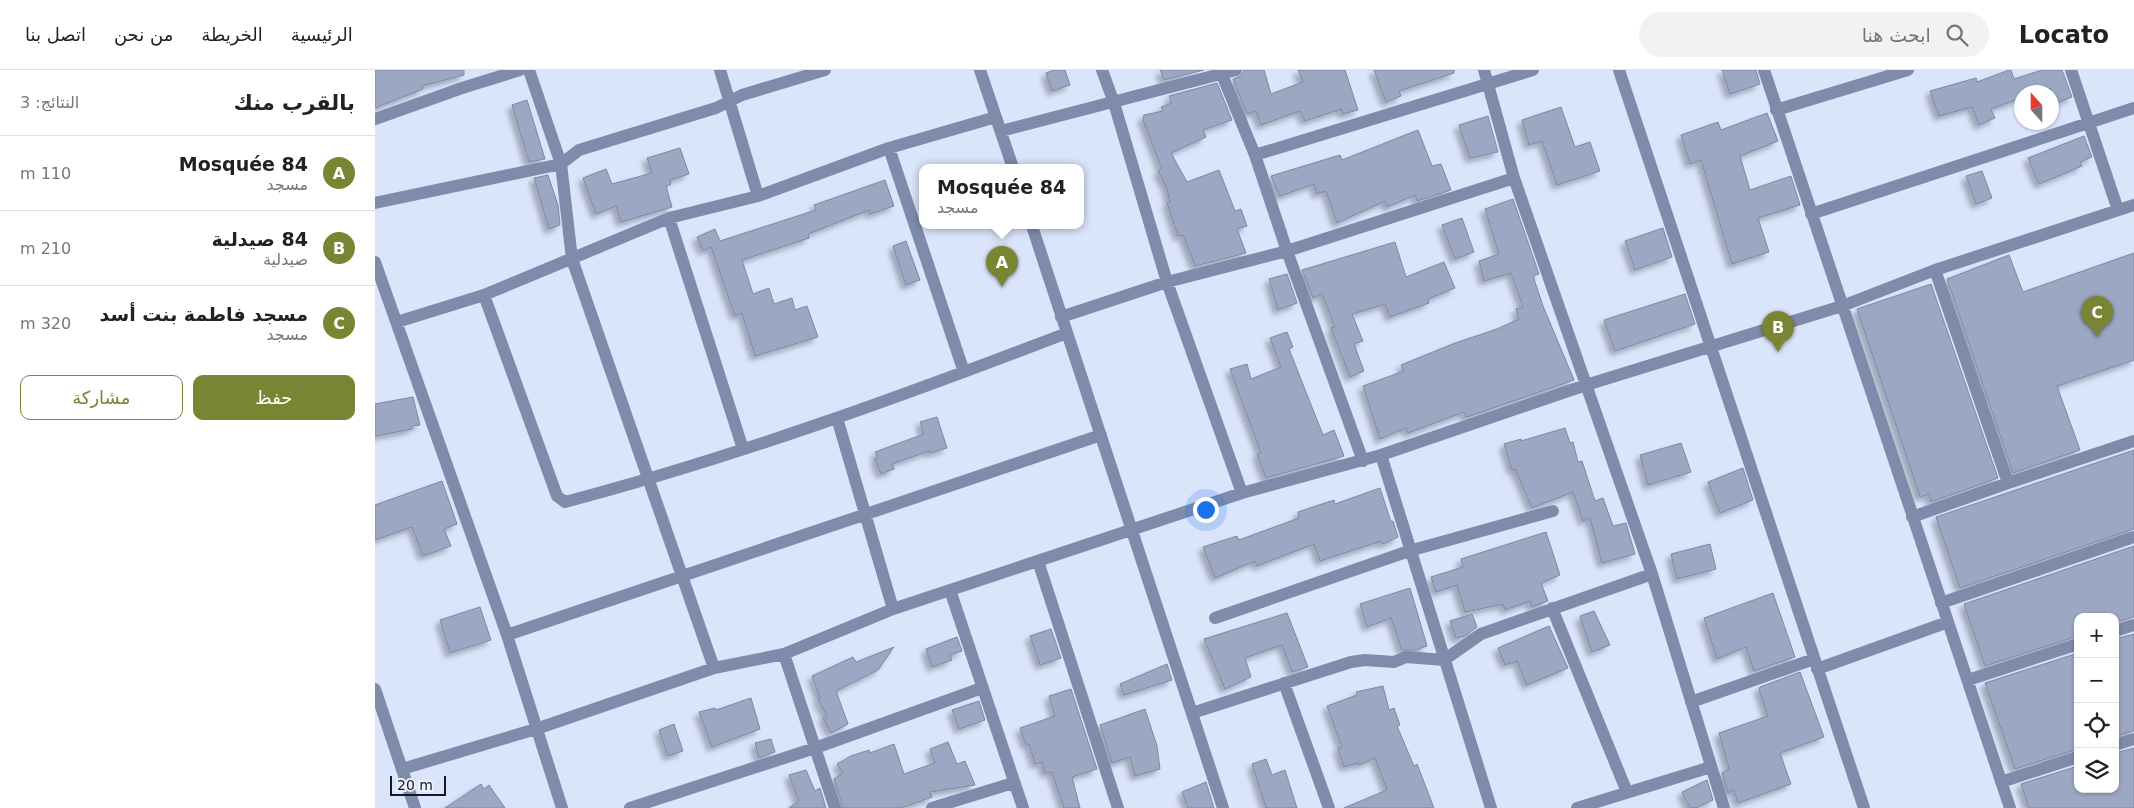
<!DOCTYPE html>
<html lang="ar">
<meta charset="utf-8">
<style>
body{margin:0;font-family:"DejaVu Sans",Cairo,sans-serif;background:#f2f2f2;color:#222;direction:rtl}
.controls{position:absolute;right:15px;bottom:15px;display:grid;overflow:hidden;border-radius:10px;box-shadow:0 1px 4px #0004}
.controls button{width:45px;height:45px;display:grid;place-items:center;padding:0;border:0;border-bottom:1px solid #e0e0e0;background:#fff;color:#222;font:25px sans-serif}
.compass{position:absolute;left:1639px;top:15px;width:45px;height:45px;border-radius:50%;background:#fff;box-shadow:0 1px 4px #0004;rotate:339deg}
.scale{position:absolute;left:15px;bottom:12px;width:56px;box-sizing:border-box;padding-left:5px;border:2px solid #141822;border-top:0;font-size:14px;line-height:18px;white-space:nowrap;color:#141822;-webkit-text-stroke:4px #ecf1fd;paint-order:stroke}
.you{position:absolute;left:830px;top:439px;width:18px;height:18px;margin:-12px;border:4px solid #fff;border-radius:50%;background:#1a73e8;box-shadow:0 0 0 8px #1a73e833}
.badge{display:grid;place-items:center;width:32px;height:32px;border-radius:50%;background:#798532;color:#fff;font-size:16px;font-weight:700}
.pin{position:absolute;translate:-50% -41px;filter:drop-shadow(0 1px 2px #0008)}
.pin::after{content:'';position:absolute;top:26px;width:18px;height:15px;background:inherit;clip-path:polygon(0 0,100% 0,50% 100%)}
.popup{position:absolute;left:544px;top:94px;width:165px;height:65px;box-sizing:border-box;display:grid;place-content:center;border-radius:10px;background:#fff;filter:drop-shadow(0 1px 4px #0005);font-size:16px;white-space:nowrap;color:#767676}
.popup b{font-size:19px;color:#222}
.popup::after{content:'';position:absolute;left:50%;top:100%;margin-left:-10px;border:10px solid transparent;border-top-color:#fff}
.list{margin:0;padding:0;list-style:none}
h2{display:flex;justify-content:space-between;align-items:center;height:65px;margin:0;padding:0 20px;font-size:21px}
h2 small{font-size:16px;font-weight:400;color:#767676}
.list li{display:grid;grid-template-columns:32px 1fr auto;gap:15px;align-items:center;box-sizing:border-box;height:75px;padding:0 20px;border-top:1px solid #e0e0e0}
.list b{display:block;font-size:19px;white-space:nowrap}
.list p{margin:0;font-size:16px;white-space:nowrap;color:#767676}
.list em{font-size:16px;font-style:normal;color:#767676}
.actions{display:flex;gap:10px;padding:15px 20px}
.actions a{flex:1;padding:11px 0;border:1px solid #798532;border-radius:10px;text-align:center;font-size:18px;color:#798532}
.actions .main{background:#798532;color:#fff}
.icon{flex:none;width:28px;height:28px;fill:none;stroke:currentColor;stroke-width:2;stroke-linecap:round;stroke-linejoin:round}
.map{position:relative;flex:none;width:1759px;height:738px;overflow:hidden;direction:ltr}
header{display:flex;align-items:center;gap:30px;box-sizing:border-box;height:70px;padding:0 25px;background:#fff;border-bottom:1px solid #e0e0e0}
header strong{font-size:24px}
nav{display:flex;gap:28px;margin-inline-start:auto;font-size:18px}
.search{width:350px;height:45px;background:#f2f2f2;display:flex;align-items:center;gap:12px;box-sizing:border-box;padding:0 18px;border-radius:28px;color:#767676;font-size:19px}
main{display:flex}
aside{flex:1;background:#fff}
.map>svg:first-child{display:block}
</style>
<header>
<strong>Locato</strong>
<div class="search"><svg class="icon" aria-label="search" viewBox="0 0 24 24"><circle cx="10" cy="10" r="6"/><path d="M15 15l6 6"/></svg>ابحث هنا</div>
<nav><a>الرئيسية</a><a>الخريطة</a><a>من نحن</a><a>اتصل بنا</a></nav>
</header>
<main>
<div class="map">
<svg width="1759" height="738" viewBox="0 0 1759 738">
<defs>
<filter id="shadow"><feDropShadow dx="-4.5" dy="4.5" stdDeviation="2.5" flood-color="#0004"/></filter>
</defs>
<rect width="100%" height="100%" fill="#dae4fb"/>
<!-- building -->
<path fill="#9ca8c3" stroke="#7d88a2" filter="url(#shadow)" d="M0,0H89V5L47,16L48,19L0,38Z
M679,0H690L695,15L677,21L671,3Z
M785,0H829L789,10Z
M869,0H889L896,24L928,12L923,0H970L983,40L968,44L966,39L930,51L925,41L886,55L881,41L872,44L858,9L866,6Z
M999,0H1079V3L1024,21L1026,26L1011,32Z
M1347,0H1381L1385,14L1355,24Z
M1634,0H1636L1639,9L1667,0H1687L1697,27L1676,35V18L1663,22H1646V28L1616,39L1620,48L1604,55L1597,37L1564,46L1555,21L1601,8L1602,12Z
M842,13L857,50L828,60L831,67L796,83L812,112L844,100L860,141L866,139L872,156L862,159L871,183L820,196L808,165L803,166L792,133L795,132L791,116L783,101L787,99L768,50L769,45L788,41L786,37L797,33L794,26Z
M152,30L170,89L154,92L137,35Z
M1186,37L1200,77L1215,72L1225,101L1182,115L1167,71L1154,75L1147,50Z
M1392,43L1403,71L1365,86L1375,120L1416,106L1425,135L1383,148L1394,182L1357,194L1326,90L1315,94L1306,65L1343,52L1346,60Z
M1113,46L1123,82L1095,88L1084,55Z
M1043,60L1057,96L1066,94L1076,120L1042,131L1040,125L1012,137L1010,131L962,153L951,121L942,124L939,114L905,126L896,106L965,85L967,90Z
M1709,66L1717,87L1705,92L1707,96L1664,114L1653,88Z
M305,78L314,104L295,110L296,114L291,116L297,137L246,152L241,136L221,144L208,108L231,99L237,114L277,103L272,88Z
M1607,101L1617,128L1601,134L1591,106Z
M173,105L183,135L185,155L174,159L159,108Z
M510,110L519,136L495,144L494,140L433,164L434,168L367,190L378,224L394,218L399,234L417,228L420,240L432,236L443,267L380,286L367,243L360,246L336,177L328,181L322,167L340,159L345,171L441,140L439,135Z
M1138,129L1164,204L1158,206L1168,236L1199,310L1095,346L1091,347L1089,342L1033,363L1031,358L1005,369L988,316L1029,301L1026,295L1080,273L1122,259L1144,249L1141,239L1148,237L1136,203L1109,211L1104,191L1124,184L1110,139Z
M1087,148L1099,182L1080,189L1067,155Z
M1288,158L1297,187L1260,200L1250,171Z
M531,171L545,210L531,215L518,176Z
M1020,172L1031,207L1069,192L1080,218L1053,229L1054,233L1015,247L1010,234L977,244L988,271L979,274L989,301L975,307L956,258L960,257L949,229L947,224L938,228L927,200Z
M1759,183V290L1682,316L1705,380L1638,403L1572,209L1634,185L1648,222Z
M912,204L922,233L903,240L894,209Z
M1556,214L1623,408L1556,432L1554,424L1545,427L1482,239Z
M1310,224L1320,254L1240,281L1229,250Z
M912,262L918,277L914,279L948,365L959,360L969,386L891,408L882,384L886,383L855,299L872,294L876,309L906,297L895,268Z
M38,327L45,355L37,356V359L0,366V334Z
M562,347L572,378L555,383L554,381L517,394L519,399L506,404L500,389L503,388L500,382L549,364L545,352Z
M1190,358L1195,373L1198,372L1203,392L1207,391L1220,431L1228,428L1238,456L1251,453L1260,484L1227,493L1215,448L1208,451L1198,422L1157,438L1140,399L1137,400L1129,374L1146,369V371Z
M1306,373L1316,402L1273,415L1265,385Z
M1759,380V459L1585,518L1561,447Z
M1368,398L1378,430L1345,443L1333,412Z
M67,411L82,454L69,459L76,476L48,486L37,457L0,470V435Z
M1005,418L1016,452L1018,451L1023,467L1008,474L1006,471L945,491L939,474L882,496L880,491L840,508L828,477L862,466L864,470L924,448L923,442L959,430L960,434Z
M1171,462L1185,505L1166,513L1173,531L1157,537L1155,531L1130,540L1128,534L1090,542L1082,515L1061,522L1056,507L1088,497L1086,489Z
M1335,474L1341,499L1302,509L1296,484Z
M1759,476V547L1740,552V547H1703V566L1610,596L1589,534Z
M1035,518L1052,576L1041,580H1027L1016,548L992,557L985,534Z
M1398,523L1420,587L1379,601L1371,577L1342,589L1329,548Z
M105,537L116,570L75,583L65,550Z
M1219,541L1235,575L1217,582L1205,546Z
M912,543L933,597L917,602L907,575L870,588L876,607L850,619L829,569Z
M1097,544L1102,557L1090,566L1081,568L1075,551Z
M1174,556L1193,598L1152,615L1142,591L1130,595L1123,578Z
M676,559L686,588L665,595L655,566Z
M1759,564V661L1740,666V569Z
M582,567L587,581L575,585L577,590L557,597L551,579Z
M519,577L503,600L461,621L473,654L456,663L448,648L452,646L443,629L445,628L437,606L478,587L481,592Z
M1703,583V679L1640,699L1610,613Z
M792,594L797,610L749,625L745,614Z
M1425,602L1449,667L1405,683L1416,714L1363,733L1359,720L1353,723L1347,703L1354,699L1344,663L1393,646L1384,619L1385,617Z
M1008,616L1014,640L1019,638L1025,655L1022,656L1039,696L1042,694L1059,738H969L1012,720L1000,688L984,695L983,693L969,697L963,678L967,677L952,636L982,625L981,622Z
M696,619L722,699L697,707L705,738H689L677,702L670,703L667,692L660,694L654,674L651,675L645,658L680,646L674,626Z
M376,628L385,659L337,677L324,642L340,638L341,640Z
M604,631L610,650L584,659L577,640Z
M770,639L782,676L785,699L760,706L755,687L737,693L725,655Z
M299,654L308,681L293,686L284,660Z
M396,669L400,682L384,688L380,673Z
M573,672L582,694L590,691L600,715L555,722L557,727L526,738H468L459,709L468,703L462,694L476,686L494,680L495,683L519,674L529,704L560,693L555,679Z
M1759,678V738H1654L1646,714L1703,696V719H1740V683Z
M891,689L897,705L910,700L922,738H891L877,694Z
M431,700L440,721L445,718L451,738H414L424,731L414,705Z
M1332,710L1338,730L1321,738H1315L1307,722Z
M831,712L839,738H813L807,722Z
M106,714L109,719L114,715L130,738H70Z"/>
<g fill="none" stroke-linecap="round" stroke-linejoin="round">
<!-- minor -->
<path stroke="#7e8bab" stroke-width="12" d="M154,0L186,94L197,189L339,598
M345,0L383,126
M605,0L638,98
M727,0L739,33L792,212L867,423
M845,0L880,85L912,181L988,391
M1109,0L1139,108L1277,504L1349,738
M1244,0L1489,738
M1389,0L1635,738
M1696,0L1743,140
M1401,40L1533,0
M0,49L87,18L145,0
M626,61L861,0
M514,78L589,302
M880,85L1158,0
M0,133L186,94L204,80L341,38L367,25L450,0
M1436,144L1759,38
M294,148L368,379
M657,156L848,738
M0,192L132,565L187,738
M109,225L182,426L190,432C361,387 527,326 692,263
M686,247L792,212L912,181L1139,108
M22,252L109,225L294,148L383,126L514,78L621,47
M462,348L518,539
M1006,385L1116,738
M1633,413L1759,371
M1537,447L1633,413L1560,200
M663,491L743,738
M575,520L648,738
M1566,533L1759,467
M1177,538L1252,722
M840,548L1034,481L1178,441
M1740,561L1759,555
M132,565L726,365
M409,584L460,738
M1442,599L1573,552
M1593,610L1703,574
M909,613L954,738
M1316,632L1439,589
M817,643L976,592L990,590L1019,592L1031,587L1069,590L1106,564L1277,504
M1740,675L1759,669
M27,699L161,659L339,598L409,584L518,539L867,423L1006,385L1211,315L1467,236L1560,200L1759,135
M1626,712L1703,687
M255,738L440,678L607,618
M557,738L638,713
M1202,738L1336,697"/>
<!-- tertiary -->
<path stroke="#7e8bab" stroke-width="12" d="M0,619L40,738"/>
</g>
</svg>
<div class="controls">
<button>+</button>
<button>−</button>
<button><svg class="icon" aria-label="locate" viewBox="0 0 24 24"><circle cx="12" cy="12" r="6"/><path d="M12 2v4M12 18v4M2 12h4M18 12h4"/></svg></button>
<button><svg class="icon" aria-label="layers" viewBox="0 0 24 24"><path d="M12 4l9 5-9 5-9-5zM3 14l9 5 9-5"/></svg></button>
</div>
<svg class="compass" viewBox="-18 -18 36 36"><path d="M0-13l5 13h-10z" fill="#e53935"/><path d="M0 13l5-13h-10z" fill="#767676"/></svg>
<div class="scale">20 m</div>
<div class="you"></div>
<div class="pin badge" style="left:627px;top:217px">A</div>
<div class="popup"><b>Mosquée 84</b>مسجد</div>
<div class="pin badge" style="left:1403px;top:282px">B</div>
<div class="pin badge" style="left:1722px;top:267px">C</div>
</div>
<aside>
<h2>بالقرب منك<small>النتائج: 3</small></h2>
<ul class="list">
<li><span class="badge">A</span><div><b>Mosquée 84</b><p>مسجد</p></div><em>110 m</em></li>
<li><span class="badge">B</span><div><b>84 صيدلية</b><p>صيدلية</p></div><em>210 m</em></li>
<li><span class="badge">C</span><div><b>مسجد فاطمة بنت أسد</b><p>مسجد</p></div><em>320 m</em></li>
</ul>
<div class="actions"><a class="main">حفظ</a><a>مشاركة</a></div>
</aside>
</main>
